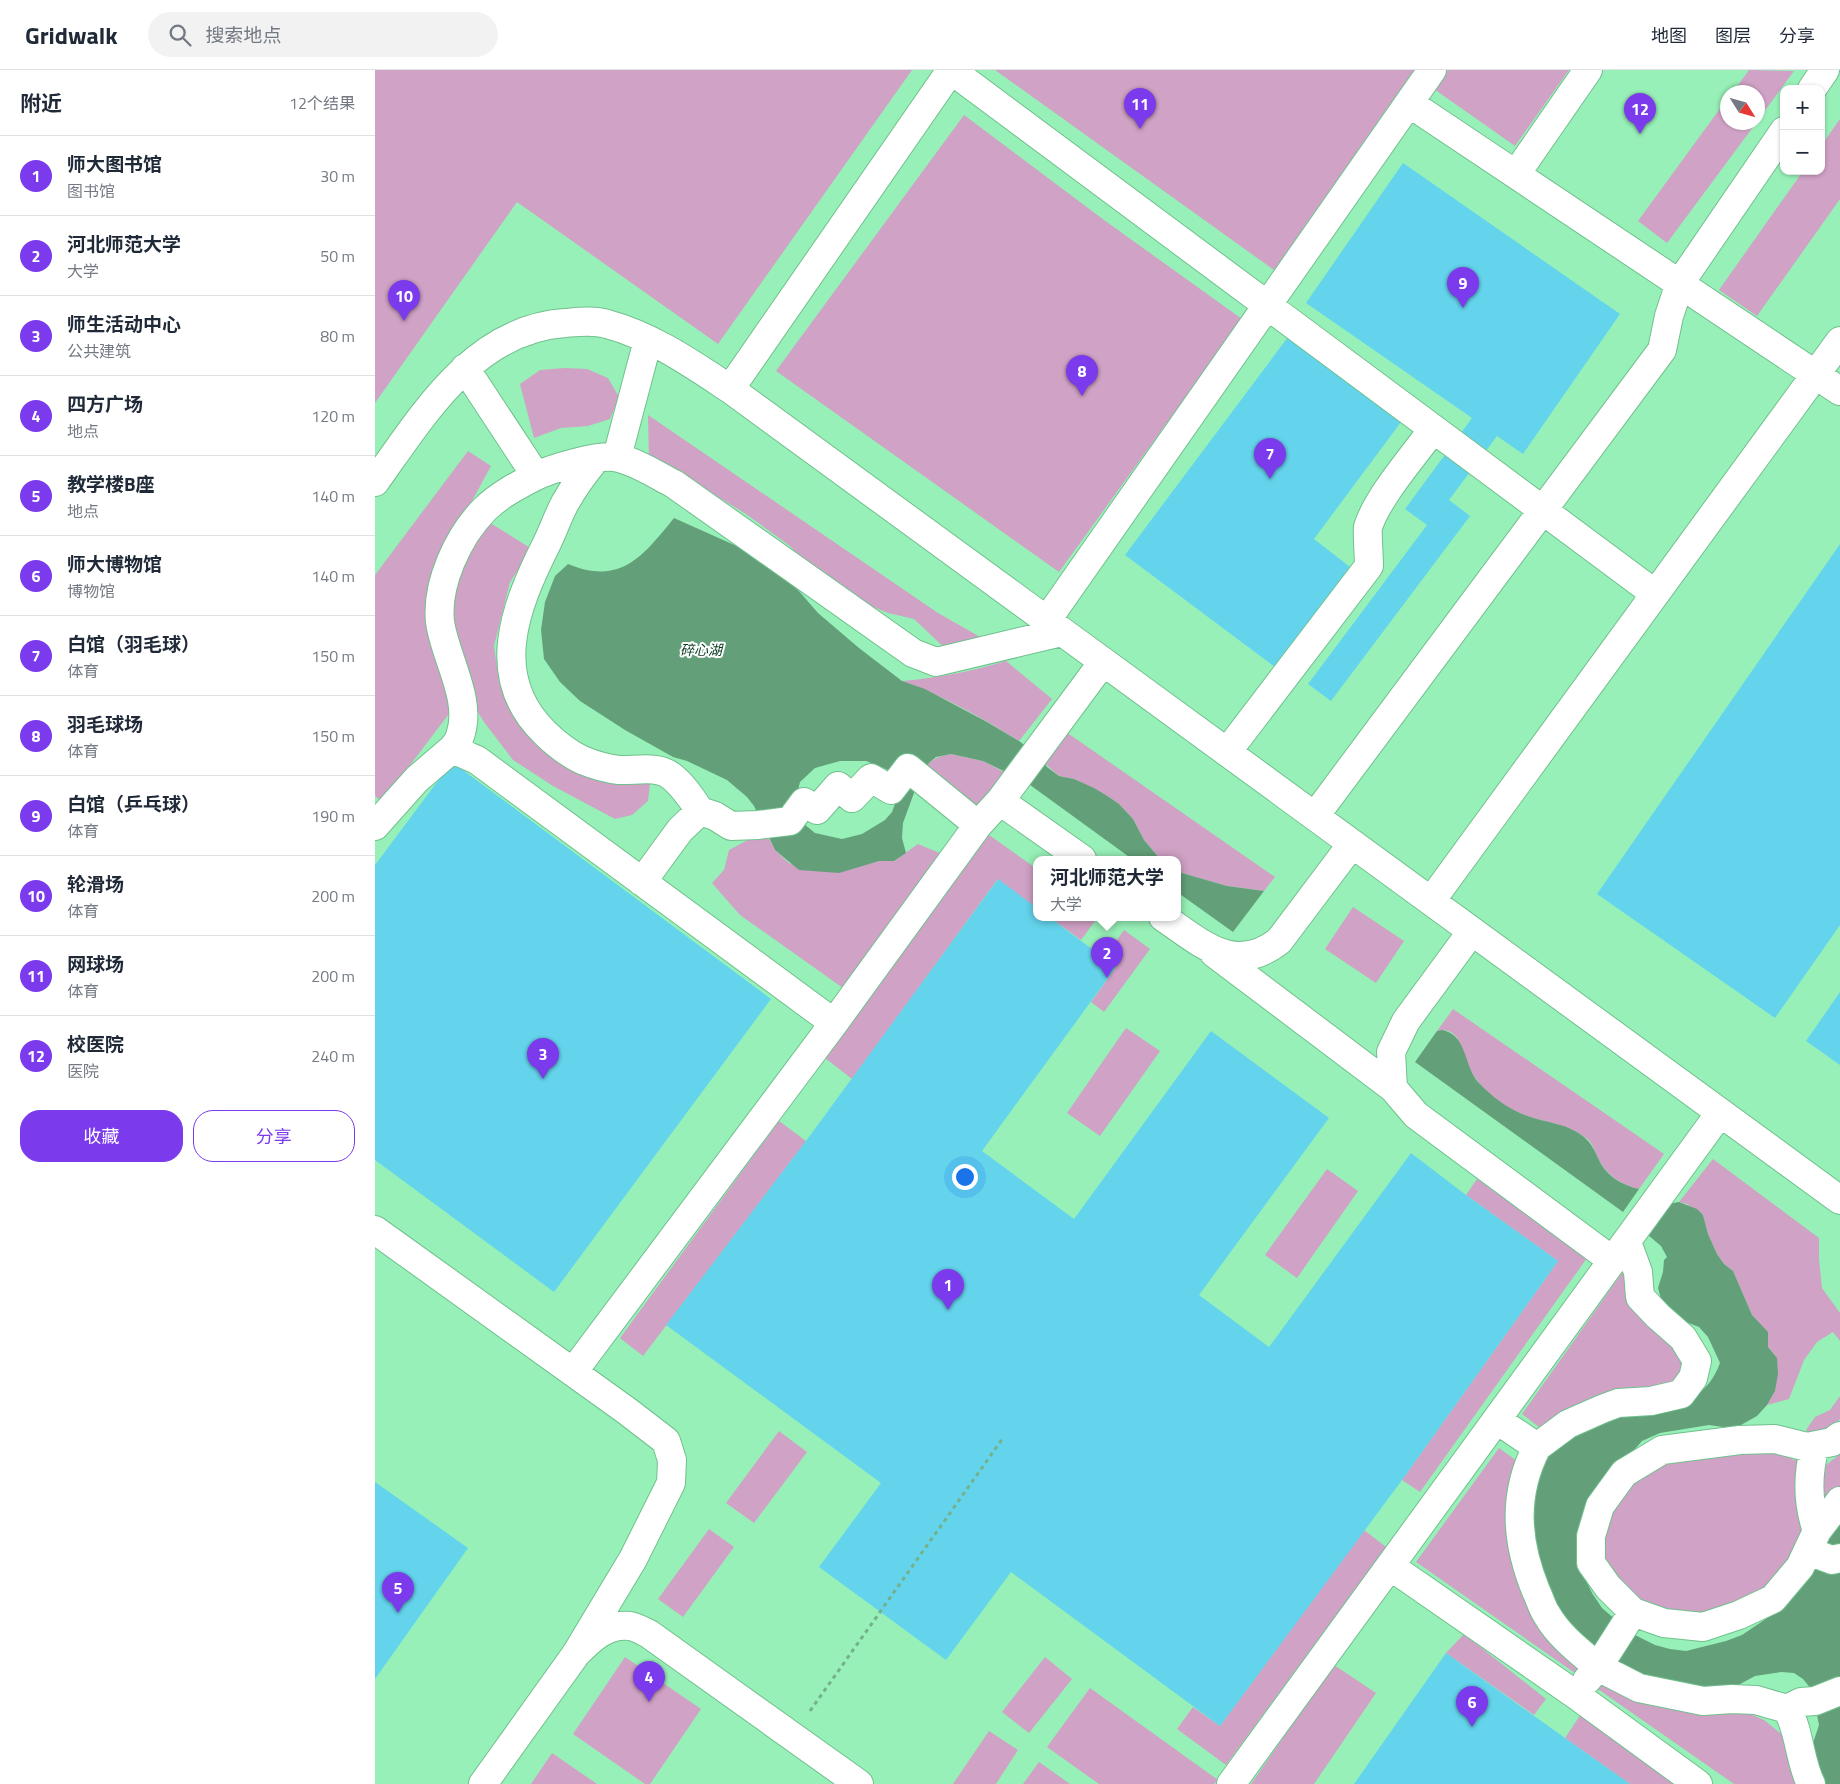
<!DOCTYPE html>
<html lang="zh">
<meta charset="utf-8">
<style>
body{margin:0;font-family:"Titillium Web","Noto Sans SC",sans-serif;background:#f2f2f3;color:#1f2937}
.controls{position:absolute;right:15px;top:15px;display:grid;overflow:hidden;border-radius:10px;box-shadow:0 1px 4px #0004}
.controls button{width:45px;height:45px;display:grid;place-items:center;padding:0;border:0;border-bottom:1px solid #e0e1e3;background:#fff;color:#1f2937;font:25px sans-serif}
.compass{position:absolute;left:1345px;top:15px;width:45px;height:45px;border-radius:50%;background:#fff;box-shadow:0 1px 4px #0004;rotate:127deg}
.you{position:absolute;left:589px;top:1106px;width:18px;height:18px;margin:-12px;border:4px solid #fff;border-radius:50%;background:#1a73e8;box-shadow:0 0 0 8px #1a73e833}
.badge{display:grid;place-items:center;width:32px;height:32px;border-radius:50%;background:#7c3aed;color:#fff;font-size:16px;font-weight:700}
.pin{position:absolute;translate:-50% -41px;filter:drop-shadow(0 1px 2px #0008)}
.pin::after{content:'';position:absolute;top:26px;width:18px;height:15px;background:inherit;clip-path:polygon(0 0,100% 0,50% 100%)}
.popup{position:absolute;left:658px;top:786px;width:148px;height:65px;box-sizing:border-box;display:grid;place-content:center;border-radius:10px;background:#fff;filter:drop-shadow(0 1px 4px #0005);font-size:16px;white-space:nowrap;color:#747a83}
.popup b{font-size:19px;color:#1f2937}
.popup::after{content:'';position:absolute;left:50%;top:100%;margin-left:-10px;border:10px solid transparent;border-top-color:#fff}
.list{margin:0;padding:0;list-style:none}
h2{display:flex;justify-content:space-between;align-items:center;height:65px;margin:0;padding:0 20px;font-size:21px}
h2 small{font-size:16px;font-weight:400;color:#747a83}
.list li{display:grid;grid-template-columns:32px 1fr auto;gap:15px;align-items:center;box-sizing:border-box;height:80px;padding:0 20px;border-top:1px solid #e0e1e3}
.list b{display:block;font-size:19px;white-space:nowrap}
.list p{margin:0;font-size:16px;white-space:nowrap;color:#747a83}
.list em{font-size:16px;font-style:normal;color:#747a83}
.actions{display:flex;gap:10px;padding:15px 20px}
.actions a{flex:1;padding:11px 0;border:1px solid #7c3aed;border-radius:20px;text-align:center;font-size:18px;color:#7c3aed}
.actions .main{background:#7c3aed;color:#fff}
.icon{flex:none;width:28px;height:28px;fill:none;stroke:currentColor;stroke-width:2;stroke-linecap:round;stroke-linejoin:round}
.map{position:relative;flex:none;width:1465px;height:1714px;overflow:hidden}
header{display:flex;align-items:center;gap:30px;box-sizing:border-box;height:70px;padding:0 25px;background:#fff;border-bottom:1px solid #e0e1e3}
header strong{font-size:24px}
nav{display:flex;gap:28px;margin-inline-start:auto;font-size:18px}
.search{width:350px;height:45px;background:#f2f2f3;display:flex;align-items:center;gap:12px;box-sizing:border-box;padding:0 18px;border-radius:28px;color:#747a83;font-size:19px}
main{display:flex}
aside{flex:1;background:#fff}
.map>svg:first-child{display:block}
</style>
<header>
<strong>Gridwalk</strong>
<div class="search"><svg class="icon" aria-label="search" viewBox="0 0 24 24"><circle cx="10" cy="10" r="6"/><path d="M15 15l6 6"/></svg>搜索地点</div>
<nav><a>地图</a><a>图层</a><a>分享</a></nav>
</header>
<main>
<aside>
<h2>附近<small>12个结果</small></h2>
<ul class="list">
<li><span class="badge">1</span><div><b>师大图书馆</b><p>图书馆</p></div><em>30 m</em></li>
<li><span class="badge">2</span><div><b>河北师范大学</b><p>大学</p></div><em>50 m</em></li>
<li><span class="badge">3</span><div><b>师生活动中心</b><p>公共建筑</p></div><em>80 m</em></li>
<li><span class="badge">4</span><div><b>四方广场</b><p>地点</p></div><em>120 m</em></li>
<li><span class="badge">5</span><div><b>教学楼B座</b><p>地点</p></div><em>140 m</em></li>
<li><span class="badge">6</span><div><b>师大博物馆</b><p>博物馆</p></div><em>140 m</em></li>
<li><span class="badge">7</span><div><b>白馆（羽毛球）</b><p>体育</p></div><em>150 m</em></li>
<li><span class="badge">8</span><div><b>羽毛球场</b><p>体育</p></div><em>150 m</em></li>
<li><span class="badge">9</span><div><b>白馆（乒乓球）</b><p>体育</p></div><em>190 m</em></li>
<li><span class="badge">10</span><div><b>轮滑场</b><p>体育</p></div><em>200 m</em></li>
<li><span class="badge">11</span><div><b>网球场</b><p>体育</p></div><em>200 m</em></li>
<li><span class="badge">12</span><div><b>校医院</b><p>医院</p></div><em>240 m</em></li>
</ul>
<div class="actions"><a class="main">收藏</a><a>分享</a></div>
</aside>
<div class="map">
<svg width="1465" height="1714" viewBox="0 0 1465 1714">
<rect width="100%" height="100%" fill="#a9fac6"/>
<!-- built -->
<path fill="#97f0b7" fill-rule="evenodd" d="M0,0H1465V1714H0ZM1409,19H1446V101H1409ZM1352,22H1382V52H1352ZM662,789H802V847H662Z"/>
<!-- green -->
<path fill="#d0a2c5" d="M0,0H537L343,274L142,132L0,333Z
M620,0H1039L899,200Z
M1073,0H1194L1140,76L1059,19Z
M1374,0L1419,1L1383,50L1382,22H1358Z
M1352,29V52L1381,53L1292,173L1263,151Z
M589,45L729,150L867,249L684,502L401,301Z
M1465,49V129L1382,246L1344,220L1428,101H1446V76Z
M190,298L212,299L233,308L244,327L235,349L213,356L186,358L159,368L145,314L165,300Z
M273,345L563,543L614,572L576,584L539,549L513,543L486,532L434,496L415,476L371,444L330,419L307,402L291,393L274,390Z
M93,381L116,396L84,455L66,481L83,632L7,732L0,726V505Z
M112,451L157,479L135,512L119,576L124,612L142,651L276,706L273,731L257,745L240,749L178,716L138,690L109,652L93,626L77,572L79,511Z
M631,591L677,629L644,671C607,648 569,626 527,611C562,608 598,601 631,591Z
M691,662L900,807L889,821L852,816L807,803L802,800V789H785L769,770L758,749L744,734L734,727L699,709L684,706L668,692Z
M576,684L608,691L629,702L590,753L548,701C556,689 563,686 576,684Z
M390,761L400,780L414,793L434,801L481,797L504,791H519L543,774L567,784L468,918L365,845L337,813L349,800L354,780Z
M614,765L662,799V838L622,810L477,1009L450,988Z
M978,837L1029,871L1001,913L950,879Z
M674,847H723L706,870Z
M749,860L775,879L729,942L716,932L741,897L729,888Z
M1078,939L1289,1084L1264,1119C1246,1115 1230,1104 1223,1088C1219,1080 1218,1073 1211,1068C1196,1056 1180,1054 1162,1049C1133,1042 1104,1021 1092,993C1086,980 1085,956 1062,961Z
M751,958L785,981L725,1066L692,1043Z
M404,1051L431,1071L268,1286L245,1268Z
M1338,1089L1444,1168V1190L1447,1218L1465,1243V1271L1458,1262L1442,1272L1429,1290L1414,1329L1392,1335L1400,1321L1402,1288L1393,1277L1392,1262L1377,1245L1358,1201L1349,1194L1342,1184L1333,1164L1328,1145L1312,1134L1304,1132Z
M952,1099L983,1121L922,1208L890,1185Z
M1102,1109L1212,1188L1045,1422L1027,1410L1183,1191L1091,1125Z
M1249,1200L1281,1257L1310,1291L1303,1317L1173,1364L1147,1344Z
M1465,1326V1349L1455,1360L1440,1368L1431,1360L1440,1347L1455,1340Z
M404,1361L432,1382L379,1453L351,1433Z
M1403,1373L1418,1390L1429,1388L1437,1461L1425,1488L1376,1531L1320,1545L1298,1542L1257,1529L1226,1489L1230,1439L1268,1399L1304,1389Z
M1124,1378L1146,1394L1145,1507L1366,1640L1389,1650L1410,1667L1428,1714H1359L1041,1492Z
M1465,1384V1423L1440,1446L1442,1402Z
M334,1459L359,1477L308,1547L283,1529Z
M989,1460L1011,1477L851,1695L802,1659L818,1637L845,1656Z
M1089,1564L1171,1629L1159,1645L1071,1583Z
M250,1587L326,1639L275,1714H270L198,1664Z
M670,1587L697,1609L654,1663L627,1642Z
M959,1595L1001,1623L939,1714H876Z
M715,1618L843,1710L839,1714H724L672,1677Z
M1206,1644L1305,1714H1255L1190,1668Z
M614,1661L643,1680L621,1714H578Z
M177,1683L222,1714H156Z
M664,1692L695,1714H648Z"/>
<!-- water -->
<path fill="#63a079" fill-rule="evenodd" d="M299,448L366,478L391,492L423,520L443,543L484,578L527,611L550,619L612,652L644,671L666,688L672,697L684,706L699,709L719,718L734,727L744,734L758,749L769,770L785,789H757L651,712L608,691L576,684L561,687L554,693L543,712L528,753L527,768L531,783L519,791H504L464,803L424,800L400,780L379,736L372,727L352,710L312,691L298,687L250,660L205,631L185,612L169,589L166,560L170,532L180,506L193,494C246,516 268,486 299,448ZM465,691H491L504,696L513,700L522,719L521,731L517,742L510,750L487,764L467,769L440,763L429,754L420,732L425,712L440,698Z
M802,800L807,803L852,816L889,821L858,862L802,822Z
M1067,960C1093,965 1088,996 1104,1013C1120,1030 1139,1043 1162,1049C1177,1053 1192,1055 1205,1064C1215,1071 1218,1077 1223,1088C1230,1105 1246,1115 1264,1119L1248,1142L1040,992L1062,961Z
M1304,1132L1322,1139L1328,1145L1333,1164L1342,1184L1349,1194L1358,1201L1377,1245L1393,1262V1277L1402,1288L1403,1304L1400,1321L1392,1335L1382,1346L1366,1355L1355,1358L1334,1355L1285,1363L1267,1371L1247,1394L1209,1506L1217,1523L1227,1538L1256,1563L1280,1575L1295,1579L1311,1581L1351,1571L1367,1565L1404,1540L1465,1439V1714H1443L1436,1679L1444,1655L1437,1620L1428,1609L1419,1603L1406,1602L1380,1606L1356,1619L1283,1617L1229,1588L1179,1538L1159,1472V1457L1153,1429L1165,1390L1203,1354L1317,1328C1331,1319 1339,1309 1345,1293L1333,1267L1324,1257L1311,1252L1298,1243L1286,1229L1283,1218L1288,1202L1289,1190L1292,1187L1286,1176L1273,1165L1293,1134Z"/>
<!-- building -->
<path fill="#64d4ed" d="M1028,93L1245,244L1148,384L1122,366L1074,430L1095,446L956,631L933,614L1052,455L1030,439L1097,348L931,233Z
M916,263L1029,348L939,469L975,497L900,597L750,485Z
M1465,474V855L1400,948L1222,824Z
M77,692L396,929L179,1222L0,1090V795Z
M623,809L662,838V847H674L741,897L607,1081L699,1149L836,961L954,1048L824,1225L894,1277L1036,1083L1091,1125L1183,1191L1027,1410L845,1656L636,1502L571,1590L444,1497L506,1413L291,1255L431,1071Z
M1465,922V995L1431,971Z
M0,1412L93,1478L0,1609Z
M1071,1583L1190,1668L1255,1714H979Z"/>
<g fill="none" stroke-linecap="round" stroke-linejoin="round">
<defs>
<path id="minor" d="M576,0L1279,523
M1437,19L1450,0
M1034,33L1465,321
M1141,104L1213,0
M90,298L161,406
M355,319L576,0
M242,387L273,270
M221,389C209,403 199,417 190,433C183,446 178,461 171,475C140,537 112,607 170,663C181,674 193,683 207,690C217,694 233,699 244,700C260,701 282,695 296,706C308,715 317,729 325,741
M0,412C48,345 99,259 190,253C203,252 219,250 232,254C277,266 317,294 355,319L1465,1130
M672,550L1057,0
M77,679C80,675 84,671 85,666C98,630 70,588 65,552C61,514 83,466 110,439C123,426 140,417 157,408C174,399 227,383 244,388C264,393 281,405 299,414L538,583L561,592L687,562
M852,682L994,496C994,487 992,463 993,457C1003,426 1039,386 1058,359
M625,731L707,789
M940,746L1287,280L1294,246L1305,213L1409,61
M0,756L42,709L77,679L102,690L459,953
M267,812L305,760L325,741L340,746L356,756L383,755L415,751L429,732L442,740L463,716L477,728L496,708L516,720L533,698L603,755
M1056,831L1465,271
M788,847C826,873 860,906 904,871L977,774
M1097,861L1031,951L1016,982L1018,1018L1041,1045L1238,1191
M839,883L1018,1018
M0,1160L252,1341L291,1371L297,1390L296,1413L258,1489L201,1584
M198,1302L459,953L603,755L625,731L728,592
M1122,1350L1162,1377L1193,1354L1227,1339L1243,1333L1276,1331L1306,1324L1318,1308L1322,1291L1308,1268L1283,1246L1265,1227L1263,1202L1252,1172
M1162,1377C1137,1425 1141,1472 1161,1521C1165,1529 1167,1538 1172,1545C1184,1566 1205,1582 1223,1597L1212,1610
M1442,1461L1465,1431
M1433,1481L1457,1490L1465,1488
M1015,1496L1201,1625L1323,1714
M1258,1542L1289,1553L1328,1557L1364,1545L1398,1529L1425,1497L1442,1461C1432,1432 1432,1405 1440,1376
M1412,1639L1426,1632L1440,1631L1465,1621
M108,1714L201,1584C216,1569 232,1553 255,1556C261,1557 268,1561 274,1564L484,1714
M856,1714L1345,1043
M1436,1714C1424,1690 1425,1661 1412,1639L1381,1630L1357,1629L1328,1631L1264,1618L1223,1597L1258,1542L1233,1517L1216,1493V1466L1225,1436L1249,1403L1287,1380L1365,1370L1400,1369L1432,1377L1457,1372L1465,1366"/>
</defs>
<!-- minor casing -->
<use href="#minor" stroke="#71c08e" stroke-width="30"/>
<!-- path -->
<path stroke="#74b18a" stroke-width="3" stroke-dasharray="4 4" stroke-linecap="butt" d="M435,1641L628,1368"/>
<!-- minor -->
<use href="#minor" stroke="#fff" stroke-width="28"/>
</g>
<g text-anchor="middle" stroke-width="4" stroke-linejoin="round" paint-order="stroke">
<!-- water labels -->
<g font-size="14" font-style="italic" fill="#03361c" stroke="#fff">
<text x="326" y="585">碎心湖</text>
</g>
</g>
</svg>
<div class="controls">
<button>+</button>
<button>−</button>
</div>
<svg class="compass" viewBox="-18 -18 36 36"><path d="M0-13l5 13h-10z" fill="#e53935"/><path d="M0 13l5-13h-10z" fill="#747a83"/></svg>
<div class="you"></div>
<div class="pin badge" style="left:573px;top:1240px">1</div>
<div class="pin badge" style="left:732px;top:908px">2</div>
<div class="popup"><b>河北师范大学</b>大学</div>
<div class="pin badge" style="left:168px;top:1009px">3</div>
<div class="pin badge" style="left:274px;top:1632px">4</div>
<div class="pin badge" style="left:23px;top:1543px">5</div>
<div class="pin badge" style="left:1097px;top:1657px">6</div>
<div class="pin badge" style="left:895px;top:409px">7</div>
<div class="pin badge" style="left:707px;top:326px">8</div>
<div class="pin badge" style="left:1088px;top:238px">9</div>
<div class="pin badge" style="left:29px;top:251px">10</div>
<div class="pin badge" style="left:765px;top:59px">11</div>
<div class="pin badge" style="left:1265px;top:64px">12</div>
</div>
</main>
